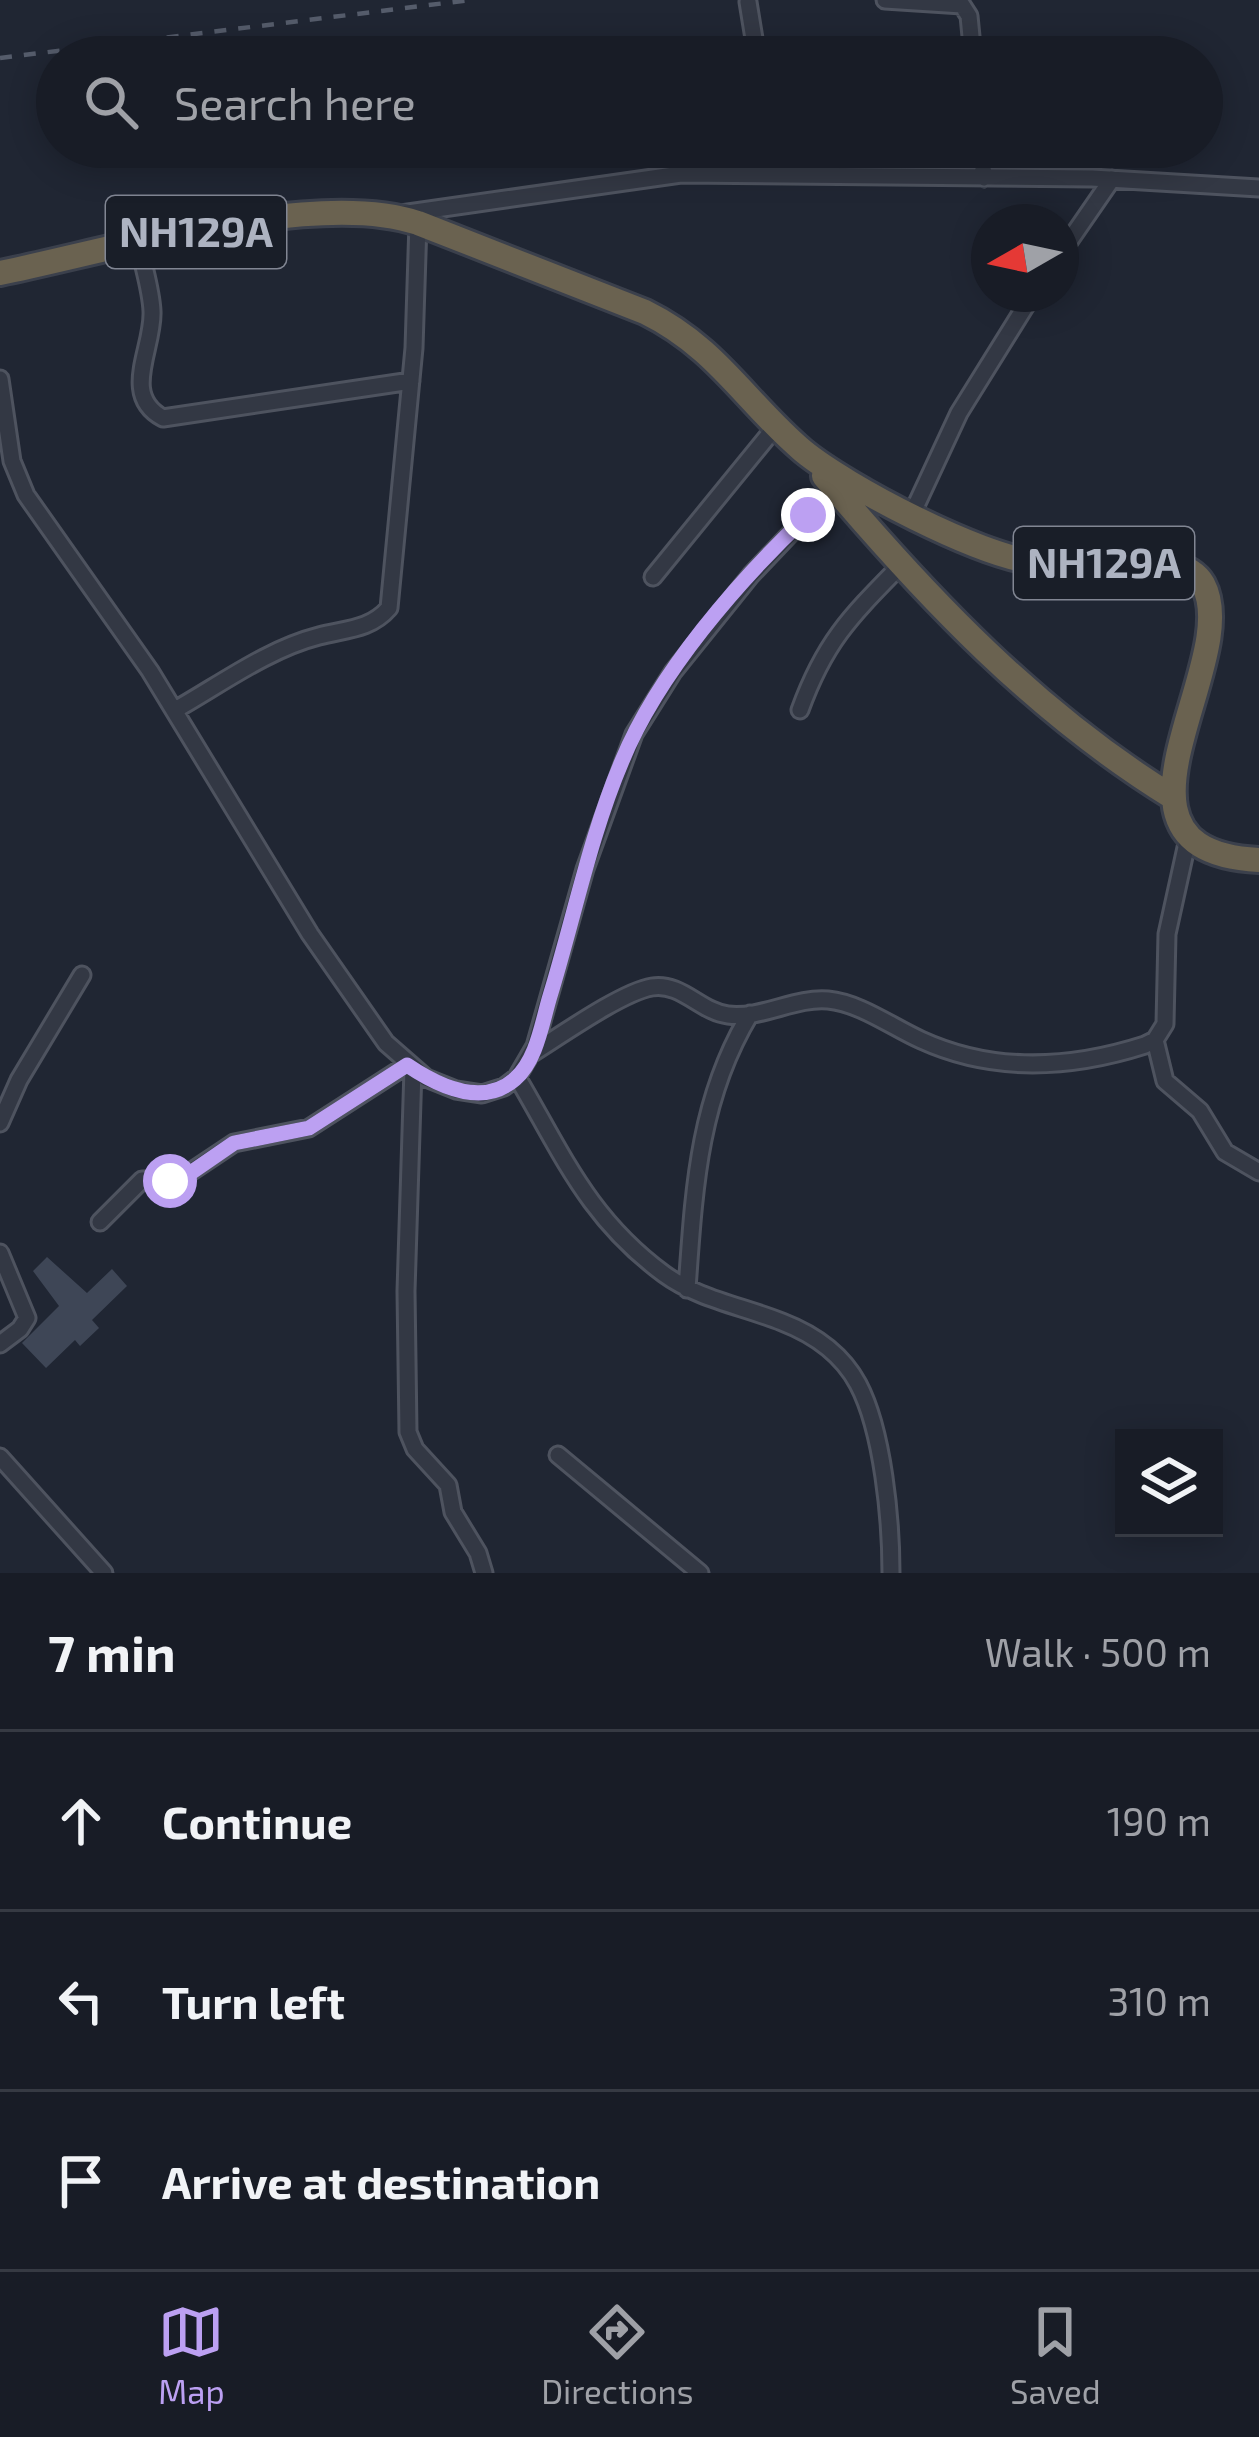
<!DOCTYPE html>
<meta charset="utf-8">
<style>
body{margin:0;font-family:"Exo 2",sans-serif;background:#21252e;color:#f1f3f6}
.controls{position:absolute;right:36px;bottom:36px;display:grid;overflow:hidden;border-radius:0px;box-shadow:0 6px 30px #0003}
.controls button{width:108px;height:108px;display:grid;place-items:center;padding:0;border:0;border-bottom:3px solid #363a43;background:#181c26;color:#f1f3f6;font:60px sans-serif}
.compass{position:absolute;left:971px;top:204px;width:108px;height:108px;border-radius:50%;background:#181c26;box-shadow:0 6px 30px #0003;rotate:261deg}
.stop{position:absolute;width:36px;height:36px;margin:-27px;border:9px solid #bca0f2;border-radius:50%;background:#fff}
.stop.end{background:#bca0f2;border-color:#fff;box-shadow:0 3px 12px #0008}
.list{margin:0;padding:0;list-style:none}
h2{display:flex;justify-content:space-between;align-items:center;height:156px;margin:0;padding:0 48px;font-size:51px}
h2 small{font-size:39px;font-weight:400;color:#9fa1a7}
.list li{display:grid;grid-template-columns:78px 1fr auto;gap:36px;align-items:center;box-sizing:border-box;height:180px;padding:0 48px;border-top:3px solid #363a43}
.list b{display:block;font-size:45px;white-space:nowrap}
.list em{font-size:39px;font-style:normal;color:#9fa1a7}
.icon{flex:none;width:66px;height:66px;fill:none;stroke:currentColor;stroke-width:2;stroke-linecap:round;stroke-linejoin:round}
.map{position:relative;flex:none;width:1259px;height:1573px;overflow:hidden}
.search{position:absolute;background:#181c26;box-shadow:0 6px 30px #0003;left:36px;right:36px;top:36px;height:132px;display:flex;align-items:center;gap:30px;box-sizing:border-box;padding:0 42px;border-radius:66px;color:#9fa1a7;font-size:45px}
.sheet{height:696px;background:#181c26}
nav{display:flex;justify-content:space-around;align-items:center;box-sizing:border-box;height:168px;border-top:3px solid #363a43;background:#181c26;font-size:33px;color:#9fa1a7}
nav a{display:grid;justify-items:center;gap:6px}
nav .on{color:#bca0f2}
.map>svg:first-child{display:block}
</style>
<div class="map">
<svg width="1259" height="1573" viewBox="0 0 1259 1573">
<rect width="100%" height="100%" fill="#202633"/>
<!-- building -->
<path fill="#3e4656" d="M47,1257L87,1293L112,1269L127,1286L92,1320L99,1328L80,1346L75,1340L46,1368L22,1343L59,1306L33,1271Z"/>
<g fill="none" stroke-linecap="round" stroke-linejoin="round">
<defs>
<path id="minor" d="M885,0L962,5L969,16L973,57
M748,2L757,57
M780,147L787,174
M981,147L984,178
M401,214L681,174L1092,178L1259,188
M139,244C143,266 151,289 152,311C154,348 120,395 163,418L411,381
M1061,253L1112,179
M0,379L12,461L26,495L150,671L310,934L386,1043L426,1078L456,1090L482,1094L504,1087L517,1077L535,1046L585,869L634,734L673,672L751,575L808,515L840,495
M912,514L959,413L1033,294
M653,577L777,425
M175,710C221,684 268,649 319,636C345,629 370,630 389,608L414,348L418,223
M800,710C825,641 851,616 901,565
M1155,1040L1165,1081L1200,1111L1225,1152L1259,1172
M531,1054C560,1036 622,992 652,987C681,982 701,1012 728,1015C762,1019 795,997 828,1000C860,1003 892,1027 921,1040C993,1073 1070,1069 1145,1045L1155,1040L1165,1024L1167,934L1189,834
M413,1069L406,1291L408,1432L415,1449L448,1485L453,1512L478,1553L484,1573
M517,1077C563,1155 588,1218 664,1274C698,1299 742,1306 782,1322C813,1334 842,1354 858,1384C883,1431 891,1520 891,1573
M0,1123L19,1080L82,975
M100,1222L142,1180L180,1179L234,1143L309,1128L407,1065
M0,1253L27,1318L20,1329L0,1344
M687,1289C694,1191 698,1100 750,1014
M558,1455L700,1573
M0,1457L104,1573"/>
<path id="highway" d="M0,273C109,251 316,188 418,223L645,312C718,348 745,402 803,451C847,487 979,556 1035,562C1081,567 1127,561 1173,563C1185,568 1196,572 1203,584C1245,662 1080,852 1259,860
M824,476C927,598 1037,714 1174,798"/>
</defs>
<!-- minor casing -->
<use href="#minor" stroke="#4e535f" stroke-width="21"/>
<!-- highway casing -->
<use href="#highway" stroke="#3b404c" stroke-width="30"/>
<!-- minor -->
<use href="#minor" stroke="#333844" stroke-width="15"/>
<!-- highway -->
<use href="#highway" stroke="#6a6250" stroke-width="24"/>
<!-- rail -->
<path stroke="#555c6b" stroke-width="4.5" stroke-dasharray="12 12" stroke-linecap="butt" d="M0,58L470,0"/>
</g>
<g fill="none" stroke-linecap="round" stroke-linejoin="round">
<!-- route -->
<path stroke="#bca0f2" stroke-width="15" d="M170,1181L189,1174L234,1143L309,1128L407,1065C438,1086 482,1108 515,1079C537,1060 542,1022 550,996C574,918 590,836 622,761C658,673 739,580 808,515"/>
</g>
<g text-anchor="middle" stroke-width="10" stroke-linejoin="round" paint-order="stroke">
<!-- shield labels -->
<g fill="#191e28" stroke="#818693" stroke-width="3">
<rect x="106" y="196" width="180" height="72" rx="9"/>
<rect x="1014" y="527" width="180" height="72" rx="9"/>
</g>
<g font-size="42" font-weight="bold" fill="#adb3c1">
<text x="196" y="247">NH129A</text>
<text x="1104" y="578">NH129A</text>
</g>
</g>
</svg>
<div class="controls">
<button><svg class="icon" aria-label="layers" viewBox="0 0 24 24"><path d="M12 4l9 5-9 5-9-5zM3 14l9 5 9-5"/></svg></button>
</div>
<svg class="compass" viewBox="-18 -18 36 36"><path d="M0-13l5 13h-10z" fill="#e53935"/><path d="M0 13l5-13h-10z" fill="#9fa1a7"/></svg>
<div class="stop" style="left:170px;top:1181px"></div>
<div class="stop end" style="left:808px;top:515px"></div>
<div class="search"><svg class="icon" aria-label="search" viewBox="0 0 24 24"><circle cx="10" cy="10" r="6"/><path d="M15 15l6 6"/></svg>Search here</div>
</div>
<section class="sheet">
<h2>7 min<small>Walk · 500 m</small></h2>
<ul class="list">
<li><svg class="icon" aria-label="ahead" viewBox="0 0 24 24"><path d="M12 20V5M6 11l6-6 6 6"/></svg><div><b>Continue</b></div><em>190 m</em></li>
<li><svg class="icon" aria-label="left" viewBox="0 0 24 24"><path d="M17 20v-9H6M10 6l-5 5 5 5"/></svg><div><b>Turn left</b></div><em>310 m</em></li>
<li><svg class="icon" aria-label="arrive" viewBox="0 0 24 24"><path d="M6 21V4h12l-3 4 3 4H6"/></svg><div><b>Arrive at destination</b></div></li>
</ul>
</section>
<nav>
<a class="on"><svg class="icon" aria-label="map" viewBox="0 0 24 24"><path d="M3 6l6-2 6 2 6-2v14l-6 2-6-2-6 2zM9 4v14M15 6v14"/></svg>Map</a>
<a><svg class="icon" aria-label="directions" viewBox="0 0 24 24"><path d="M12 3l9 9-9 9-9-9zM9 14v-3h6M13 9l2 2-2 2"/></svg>Directions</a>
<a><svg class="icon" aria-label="saved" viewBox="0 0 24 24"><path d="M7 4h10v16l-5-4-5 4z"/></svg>Saved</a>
</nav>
